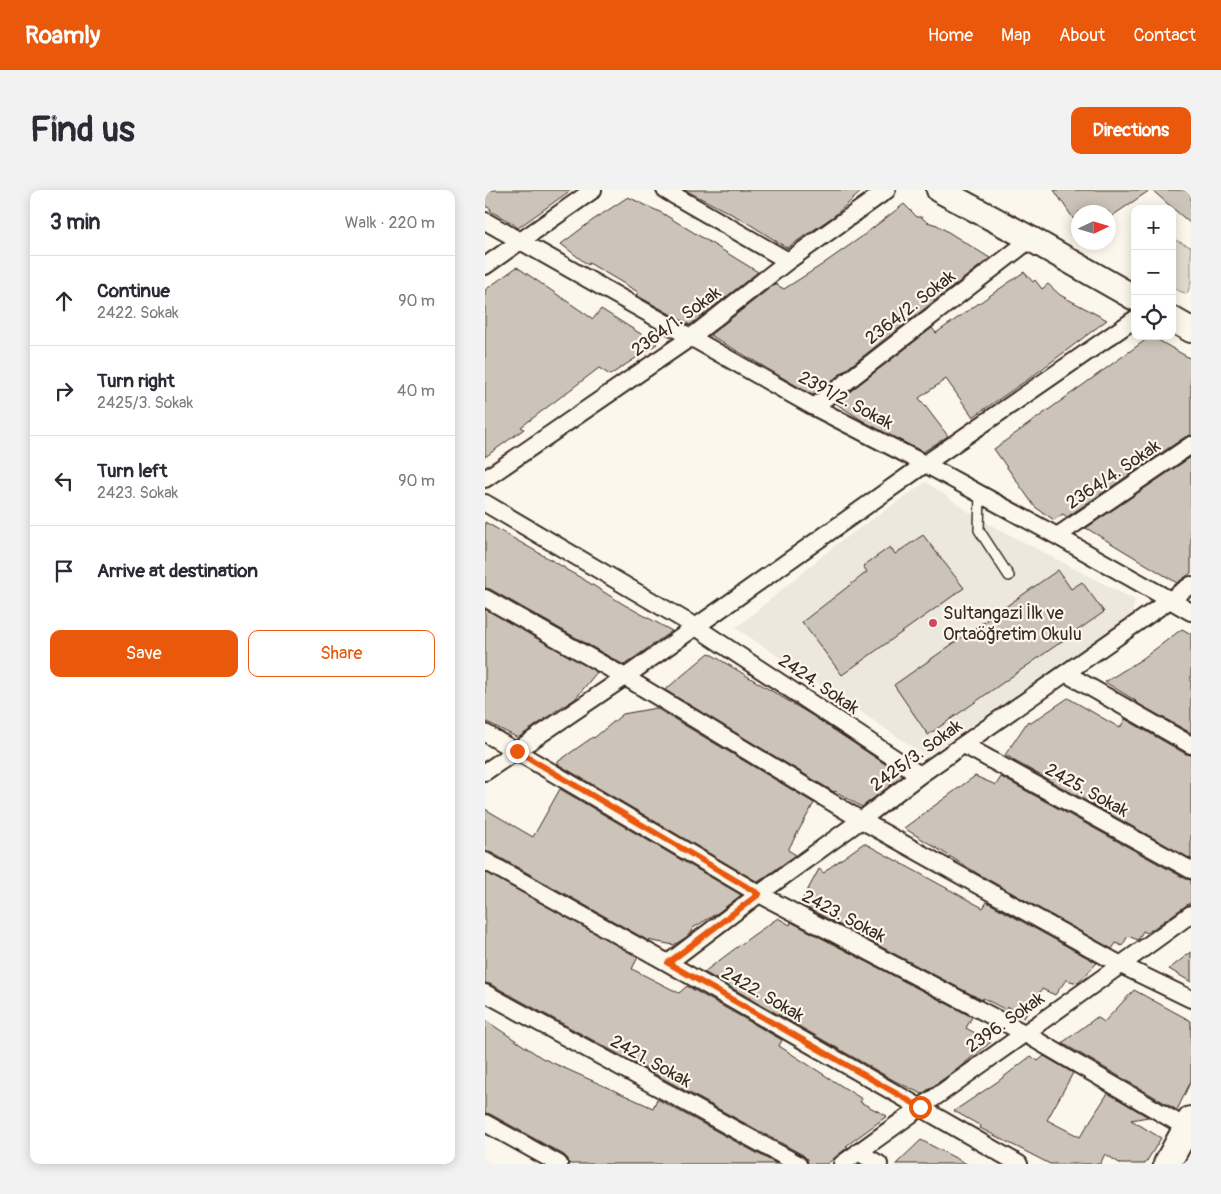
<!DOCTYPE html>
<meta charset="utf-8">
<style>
body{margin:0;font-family:Pangolin,sans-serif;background:#f2f2f3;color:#2b2b33}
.controls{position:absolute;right:15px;top:15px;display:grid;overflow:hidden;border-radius:10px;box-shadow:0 2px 12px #0003}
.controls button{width:45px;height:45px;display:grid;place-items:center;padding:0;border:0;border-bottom:1px solid #e1e1e2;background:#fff;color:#2b2b33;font:25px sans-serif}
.compass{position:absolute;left:586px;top:15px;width:45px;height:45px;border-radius:50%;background:#fff;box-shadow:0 2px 12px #0003;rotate:86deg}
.stop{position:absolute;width:15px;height:15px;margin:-11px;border:4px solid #ea580c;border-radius:50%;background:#fff}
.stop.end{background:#ea580c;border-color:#fff;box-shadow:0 1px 5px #0008}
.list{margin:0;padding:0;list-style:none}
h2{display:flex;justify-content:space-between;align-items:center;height:65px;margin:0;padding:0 20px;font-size:21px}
h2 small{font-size:16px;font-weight:400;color:#7c7c81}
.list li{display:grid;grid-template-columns:32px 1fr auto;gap:15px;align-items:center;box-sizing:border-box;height:90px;padding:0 20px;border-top:1px solid #e1e1e2}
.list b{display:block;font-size:19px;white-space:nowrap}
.list p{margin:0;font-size:16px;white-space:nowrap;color:#7c7c81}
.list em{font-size:16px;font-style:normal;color:#7c7c81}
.actions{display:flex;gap:10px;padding:15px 20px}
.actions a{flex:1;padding:11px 0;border:1px solid #ea580c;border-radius:10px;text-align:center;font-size:18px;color:#ea580c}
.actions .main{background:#ea580c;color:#fff}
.icon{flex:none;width:28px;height:28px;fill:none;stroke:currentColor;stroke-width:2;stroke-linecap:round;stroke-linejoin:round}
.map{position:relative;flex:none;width:706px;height:974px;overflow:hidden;border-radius:10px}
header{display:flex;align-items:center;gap:30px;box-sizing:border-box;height:70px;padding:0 25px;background:#ea580c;color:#fff}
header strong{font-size:24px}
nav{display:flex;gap:28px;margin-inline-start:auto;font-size:18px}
.intro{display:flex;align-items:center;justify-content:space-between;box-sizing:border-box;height:120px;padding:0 30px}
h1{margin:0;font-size:35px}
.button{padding:12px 22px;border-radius:10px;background:#ea580c;color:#fff;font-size:18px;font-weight:700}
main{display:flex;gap:30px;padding:0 30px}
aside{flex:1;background:#fff;border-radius:10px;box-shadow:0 2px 12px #0003}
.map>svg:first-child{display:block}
</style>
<header>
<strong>Roamly</strong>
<nav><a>Home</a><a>Map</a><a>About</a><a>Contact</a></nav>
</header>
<div class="intro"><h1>Find us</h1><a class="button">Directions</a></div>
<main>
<aside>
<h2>3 min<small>Walk · 220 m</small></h2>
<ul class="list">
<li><svg class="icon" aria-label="ahead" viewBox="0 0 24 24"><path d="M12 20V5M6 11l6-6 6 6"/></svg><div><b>Continue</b><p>2422. Sokak</p></div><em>90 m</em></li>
<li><svg class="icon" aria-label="right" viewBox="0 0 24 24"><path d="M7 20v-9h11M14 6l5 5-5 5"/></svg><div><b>Turn right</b><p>2425/3. Sokak</p></div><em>40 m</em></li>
<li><svg class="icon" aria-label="left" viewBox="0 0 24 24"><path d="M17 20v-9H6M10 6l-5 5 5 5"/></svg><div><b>Turn left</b><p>2423. Sokak</p></div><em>90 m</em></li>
<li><svg class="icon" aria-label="arrive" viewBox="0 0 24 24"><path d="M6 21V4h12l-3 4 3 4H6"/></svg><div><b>Arrive at destination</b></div></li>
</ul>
<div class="actions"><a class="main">Save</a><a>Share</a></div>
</aside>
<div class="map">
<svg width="706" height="974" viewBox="0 0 706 974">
<rect width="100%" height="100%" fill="#fbf7ec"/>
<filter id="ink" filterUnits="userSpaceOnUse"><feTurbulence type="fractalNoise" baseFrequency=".02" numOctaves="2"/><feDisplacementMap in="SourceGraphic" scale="10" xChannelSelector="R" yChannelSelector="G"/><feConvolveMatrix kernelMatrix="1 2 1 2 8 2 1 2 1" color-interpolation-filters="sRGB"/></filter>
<g filter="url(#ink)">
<!-- built -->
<path fill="#ede8dd" d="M441,292L494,329L650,410L646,428L441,566L251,438L353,353Z"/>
<!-- green -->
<path fill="#dfd9ce" stroke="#8d8276" d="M690,50L706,57V93L702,104L687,98V56Z"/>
<!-- building -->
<path fill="#ccc4b9" stroke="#3b2a1e" d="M0,0H86L33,38L27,33L5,21L6,19L0,16Z
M200,0H378L349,26L302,58L258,30Z
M569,0H665L624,28V22H594V37Z
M667,0H706V34Z
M143,7L177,23L273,82L205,135L151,105L153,102L104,73L103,75L76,54L108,30Z
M419,14L432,27H436L442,32L452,35L505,68L332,202L327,205L225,145L290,94L299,99L335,76L375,48Z
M32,77L108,129L116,119L172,154L125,185L114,178L36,237L39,239L0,267V100Z
M539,82L548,92L550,90L557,99L563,94L575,105L622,130L545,188L488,227L461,189L434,208L463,246L438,262L383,234L350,213L447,138L451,143Z
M666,146L706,169V245L700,247L582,327L578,324L569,330L550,317L509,259Z
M706,267V383L692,393L601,338Z
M0,332L80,378V379L98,389L138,414L187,441L139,475L5,399L0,398Z
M438,345L479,398L357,485L317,432L382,382L378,376L405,357L410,364Z
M573,380L586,399L597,392L619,422L443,545L409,495Z
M0,419L112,482L90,509L79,516H78L33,548L0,531Z
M697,439L706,444V543L650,512L651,511L620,492L657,469Z
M224,463L328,526L418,586L377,617L350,601L349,602L180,500Z
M583,508L635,538L640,529L701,564L706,565V669L526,569V568L520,565L543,531L546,533Z
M171,518L329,613L303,660L311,665L273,692L71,573L108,547L109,548L138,524Z
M490,586L511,595L516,587L701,689L706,690V712L662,743L658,741L653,750L643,746L637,756L631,753L627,759L495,685L419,638Z
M75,599L256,705L234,722L208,738L203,746L189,755L162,750L5,662L0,661V619L48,647Z
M379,653L498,718L502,712L612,773L593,793L581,790L570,805L557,799L539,828L523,817L521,820L498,808L497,810L315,714L334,679L339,683L344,678Z
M0,682L153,767L147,779L194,803L202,796L297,850L294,856L377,909L375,912L402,926L361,956L363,957L342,974H323L322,969L318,965L5,794L0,793Z
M293,728L305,735L306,732L487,827L481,838L506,852L471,880L437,904L410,891L219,782L267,746Z
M706,762V792L684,779Z
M649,800L706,831V891L692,920L577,853L612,827L619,832Z
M0,830L57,868L168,918L172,909L292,974H84L83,969L79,965L5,924L0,923Z
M546,866L553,871L559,866L588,883L562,930L595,947L623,903L663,927L646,930L676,948L660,974H636L620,964L615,974H565L495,938L496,936L469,921L512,892Z
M436,950L453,959L482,974H411Z"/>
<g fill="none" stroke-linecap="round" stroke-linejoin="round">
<defs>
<path id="lane" d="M495,304L494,340L524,386"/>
<path id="street" d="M180,0L303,71
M0,31L329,217L440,274L572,346L685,410L706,422
M0,76L108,0
M329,217L546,49
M0,289L205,148L303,71L402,0
M0,313L211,437L435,585
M572,346L706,255
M0,408L140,487L376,630L636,775L706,809
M582,484L706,555
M0,543L274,704L539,843L702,938
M479,555L706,680
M0,582L140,487L440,274L650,129
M0,671L183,773L534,974
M183,773L274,704L376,630L435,585L706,395
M0,803L313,974
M0,933L74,974
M373,962L394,974
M357,974C473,890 591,808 706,724"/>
<path id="secondary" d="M454,0L546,49L650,108
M687,129L706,140"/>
<path id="primary" d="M682,974L706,930"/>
</defs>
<!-- lane casing -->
<use href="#lane" stroke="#3b2a1e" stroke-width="12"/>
<!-- street casing -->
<use href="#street" stroke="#3b2a1e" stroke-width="20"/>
<!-- secondary casing -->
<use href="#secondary" stroke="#3b2a1e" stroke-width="28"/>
<!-- primary casing -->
<use href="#primary" stroke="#3b2a1e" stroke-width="30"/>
<!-- lane -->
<use href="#lane" stroke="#fbf7ec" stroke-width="9"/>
<!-- street -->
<use href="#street" stroke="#fbf7ec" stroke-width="16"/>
<!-- secondary -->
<use href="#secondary" stroke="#fbf7ec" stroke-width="24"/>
<!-- primary -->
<use href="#primary" stroke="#fbf7ec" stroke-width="26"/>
</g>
</g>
<g fill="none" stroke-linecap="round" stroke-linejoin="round" filter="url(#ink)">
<!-- route -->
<path stroke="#ea580c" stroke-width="6" d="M32,561L274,704L183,773L435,917"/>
</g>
<!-- markers -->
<circle fill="#d1495b" stroke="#fbf7ec" stroke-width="2" cx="448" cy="433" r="5"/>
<g text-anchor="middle" stroke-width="4.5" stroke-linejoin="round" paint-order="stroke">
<!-- street labels -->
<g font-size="18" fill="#3b2a1e" stroke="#fbf7ec">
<text transform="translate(425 117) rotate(-38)" y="6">2364/2. Sokak</text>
<text transform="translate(191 131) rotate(-36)" y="6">2364/1. Sokak</text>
<text transform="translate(361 210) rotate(28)" y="6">2391/2. Sokak</text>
<text transform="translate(628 284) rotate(-34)" y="6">2364/4. Sokak</text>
<text transform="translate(334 494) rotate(34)" y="6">2424. Sokak</text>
<text transform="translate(431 565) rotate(-36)" y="6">2425/3. Sokak</text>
<text transform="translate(602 600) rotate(29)" y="6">2425. Sokak</text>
<text transform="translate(359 726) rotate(28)" y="6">2423. Sokak</text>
<text transform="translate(278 804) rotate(30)" y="6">2422. Sokak</text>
<text transform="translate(520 832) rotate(-35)" y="6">2396. Sokak</text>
<text transform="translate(166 871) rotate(29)" y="6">2421. Sokak</text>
</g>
<!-- poi labels -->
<g font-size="18" fill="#3b2a1e" stroke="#fbf7ec" text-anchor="start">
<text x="458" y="429">Sultangazi İlk ve<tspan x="458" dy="21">Ortaöğretim Okulu</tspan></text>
</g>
</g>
</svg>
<div class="controls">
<button>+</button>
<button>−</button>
<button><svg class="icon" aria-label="locate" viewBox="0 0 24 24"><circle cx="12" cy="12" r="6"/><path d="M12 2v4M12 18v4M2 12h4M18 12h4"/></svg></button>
</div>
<svg class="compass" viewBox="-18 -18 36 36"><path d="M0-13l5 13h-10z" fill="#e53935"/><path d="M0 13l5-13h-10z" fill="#7c7c81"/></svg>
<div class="stop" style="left:435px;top:917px"></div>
<div class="stop end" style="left:32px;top:561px"></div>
</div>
</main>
